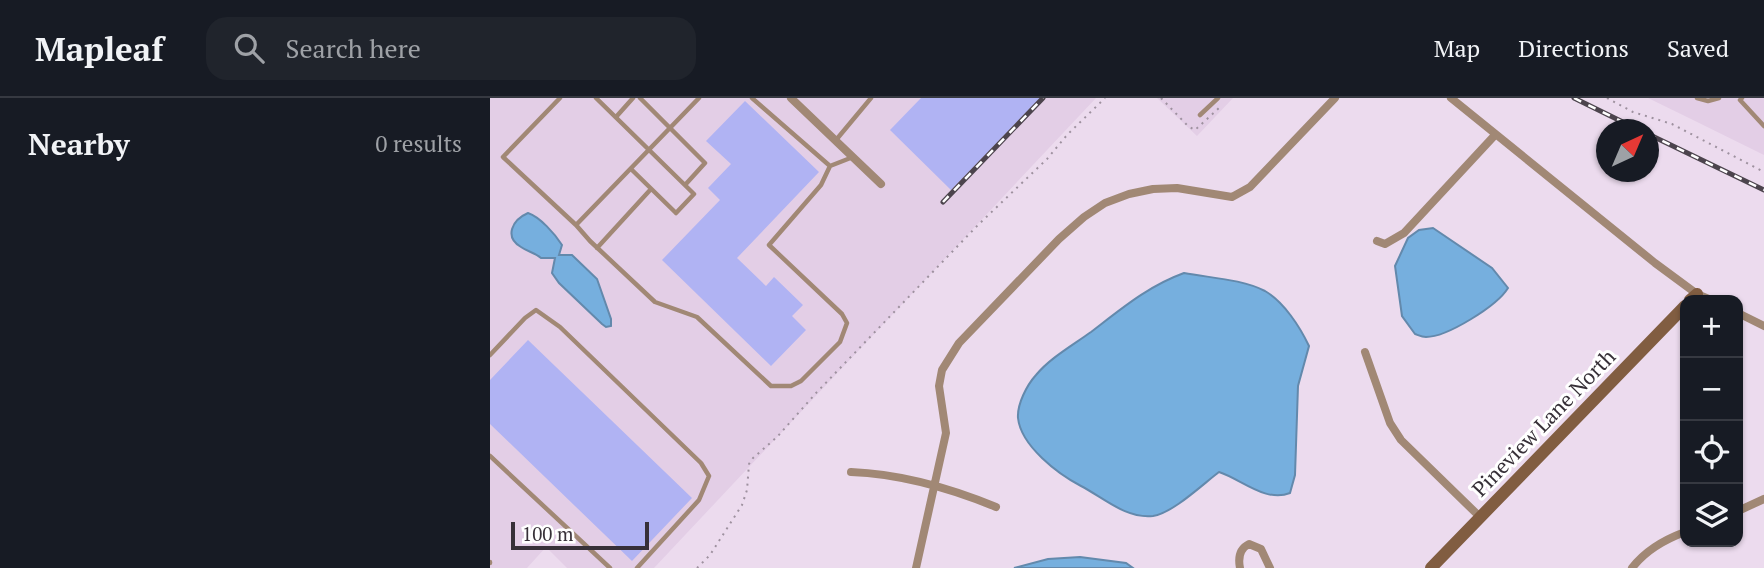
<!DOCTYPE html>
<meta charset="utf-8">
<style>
body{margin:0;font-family:"PT Serif",serif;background:#20242c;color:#f1f3f6}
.controls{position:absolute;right:21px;bottom:21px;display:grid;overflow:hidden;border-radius:14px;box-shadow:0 2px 5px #0004}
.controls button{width:63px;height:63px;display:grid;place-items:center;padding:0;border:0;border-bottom:2px solid #363941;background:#171b24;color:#f1f3f6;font:35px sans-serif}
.compass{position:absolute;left:1106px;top:21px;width:63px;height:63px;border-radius:50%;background:#171b24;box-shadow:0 2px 5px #0004;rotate:44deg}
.scale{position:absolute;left:21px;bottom:18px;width:138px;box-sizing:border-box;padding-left:7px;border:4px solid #373038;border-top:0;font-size:19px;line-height:24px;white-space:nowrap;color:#373038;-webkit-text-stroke:5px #fff;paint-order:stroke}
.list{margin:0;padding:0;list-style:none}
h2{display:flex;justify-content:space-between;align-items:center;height:91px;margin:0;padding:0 28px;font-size:30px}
h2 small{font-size:23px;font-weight:400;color:#9ea1a6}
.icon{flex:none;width:38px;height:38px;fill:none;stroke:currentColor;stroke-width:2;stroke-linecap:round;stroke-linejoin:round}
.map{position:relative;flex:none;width:1274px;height:470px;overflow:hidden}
header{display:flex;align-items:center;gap:42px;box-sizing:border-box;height:98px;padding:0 35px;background:#171b24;border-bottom:2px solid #363941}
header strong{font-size:33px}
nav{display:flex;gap:38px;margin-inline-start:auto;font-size:24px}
.search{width:490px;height:63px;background:#20242c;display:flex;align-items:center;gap:18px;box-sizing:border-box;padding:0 24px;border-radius:21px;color:#9ea1a6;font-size:26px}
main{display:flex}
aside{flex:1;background:#171b24}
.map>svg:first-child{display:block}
</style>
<header>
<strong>Mapleaf</strong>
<div class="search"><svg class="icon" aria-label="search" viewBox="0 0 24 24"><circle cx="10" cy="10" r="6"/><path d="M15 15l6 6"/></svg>Search here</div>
<nav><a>Map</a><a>Directions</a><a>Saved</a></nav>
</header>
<main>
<aside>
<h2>Nearby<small>0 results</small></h2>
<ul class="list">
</ul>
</aside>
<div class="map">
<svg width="1274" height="470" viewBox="0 0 1274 470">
<rect width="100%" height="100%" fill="#ecdbee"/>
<!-- built -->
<path fill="#e3cee6" d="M0,0H606L164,470H77L56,449L37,470H0Z
M667,0H743L707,38Z
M1158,0H1274V57L1201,21Z"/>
<!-- water -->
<path fill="#76afde" stroke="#6389ac" stroke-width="2" d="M38,115C50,119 65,136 72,147L69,157H82L107,181L121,221V228L116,229L112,226L69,185L62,175L65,160H51C44,154 38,154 31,149C14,139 22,122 38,115Z
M943,130L1002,170L1018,190C1007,208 957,239 936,239C932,239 928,237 925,236L912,218L905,168L918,140L929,132Z
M694,175C720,180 752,181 775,193C794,204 810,229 819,248L808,288L805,377L800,395C776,405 751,381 729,374C713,386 683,415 663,418C636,421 614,400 591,388C568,376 531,348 528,320C527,306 537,287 546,277C560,260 583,247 601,234C631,211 658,188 694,175Z
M590,459L636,465L643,470H524L558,461Z"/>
<!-- building -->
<path fill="#b0b3f3" d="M431,0H550L461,92L400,32Z
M255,3L329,74L247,160L276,188L284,179L313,207L302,218L316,232L281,268L172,162L230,102L218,90L241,66L216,43Z
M38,242L202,400L142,463L0,326V282Z"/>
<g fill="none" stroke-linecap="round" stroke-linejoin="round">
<!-- path -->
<path stroke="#9e919f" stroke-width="2" stroke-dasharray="2 5" stroke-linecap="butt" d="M671,0L698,28L705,32L729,10
M1117,0L1143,14L1182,26L1274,74
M207,470L220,457L252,407L257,392L259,366L263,360L287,339L327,294L488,127L557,61L577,37L615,0"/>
<!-- lane -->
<path stroke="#a18875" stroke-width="4.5" d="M70,0L13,59L86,127L209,0
M106,0L204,96L186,115L141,71
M150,0L215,65L195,87
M262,0L340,68L363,59
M1207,0L1218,3L1229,0
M1252,0L1250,2L1274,28
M710,17L728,0
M126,19L143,0
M346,42L381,0
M86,127L100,143L165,204L207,219L281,288H301L311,283L350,244L357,225L352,216L279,147L331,87L340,68
M107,150L161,91
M0,257L35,220L46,212L70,229L211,365L219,378L209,402L147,470
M0,358L120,470
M0,464V465"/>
<!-- street -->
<path stroke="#a18875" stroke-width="8" d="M301,0L391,86
M961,0L1165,165L1207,196L1221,202
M887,143L895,146L914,135L1005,37
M1248,215L1274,228
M875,254L900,325L911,342L990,419
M361,374C412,376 460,390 506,409
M1248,413L1274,401
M426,470L456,335L449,288L452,272L469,245L569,141L594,119L615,105L639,96L663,91L687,90L742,99L760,89L845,0
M750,470C748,460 749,451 759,446L771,451L780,470
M1142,470C1155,453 1176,441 1195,434"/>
<!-- secondary -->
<path stroke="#815d41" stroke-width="12" d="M1200,202L1207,196
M941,470L1195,208"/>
<defs>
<path id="rail" d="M1084,0L1149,32
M1158,36L1274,92
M453,104L553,0"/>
</defs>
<!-- rail casing -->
<use href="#rail" stroke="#4c444d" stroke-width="5"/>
<!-- rail -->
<use href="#rail" stroke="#fff" stroke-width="2.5" stroke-dasharray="8" stroke-linecap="butt"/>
</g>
<g text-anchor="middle" stroke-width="6" stroke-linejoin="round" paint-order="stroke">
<!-- street labels -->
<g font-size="21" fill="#373038" stroke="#fff">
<text transform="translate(1054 325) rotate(-46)" y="7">Pineview Lane North</text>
</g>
</g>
</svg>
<div class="controls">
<button>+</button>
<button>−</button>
<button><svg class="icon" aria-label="locate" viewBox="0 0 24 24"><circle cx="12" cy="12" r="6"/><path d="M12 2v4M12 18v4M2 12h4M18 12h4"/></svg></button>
<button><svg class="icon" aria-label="layers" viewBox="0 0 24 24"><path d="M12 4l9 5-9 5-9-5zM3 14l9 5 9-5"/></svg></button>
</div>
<svg class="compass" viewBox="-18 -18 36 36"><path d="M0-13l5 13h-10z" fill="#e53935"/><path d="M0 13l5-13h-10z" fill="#9ea1a6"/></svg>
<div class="scale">100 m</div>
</div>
</main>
